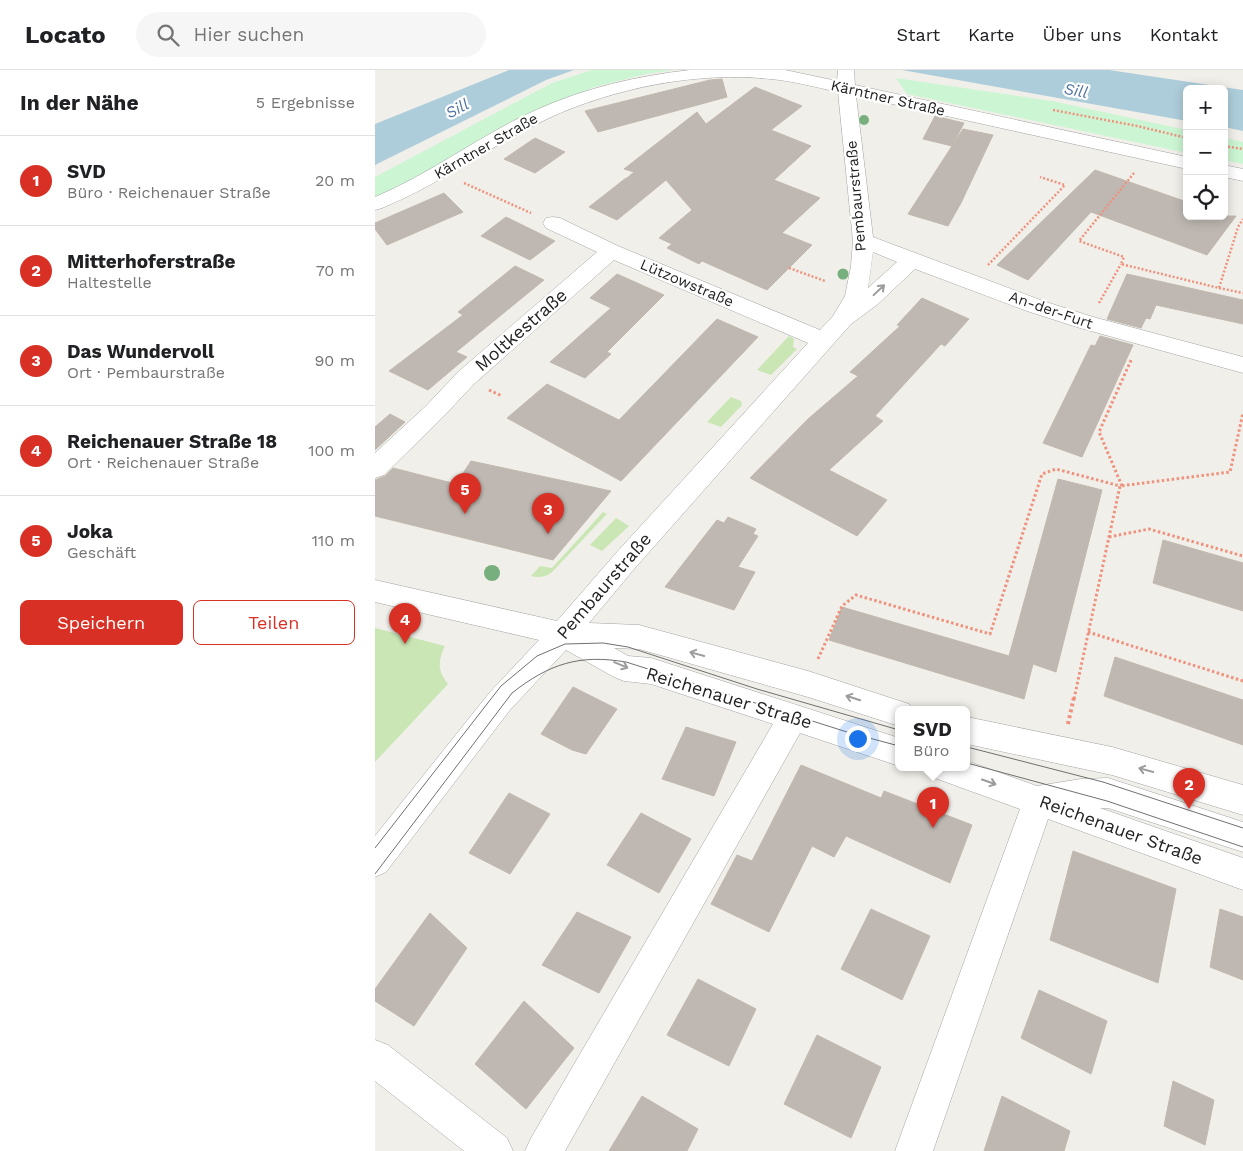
<!DOCTYPE html>
<html lang="de">
<meta charset="utf-8">
<style>
body{margin:0;font-family:"Work Sans",sans-serif;background:#f6f6f6;color:#202124}
.controls{position:absolute;right:15px;top:15px;display:grid;overflow:hidden;border-radius:8px;box-shadow:0 2px 12px #0003}
.controls button{width:45px;height:45px;display:grid;place-items:center;padding:0;border:0;border-bottom:1px solid #e0e0e0;background:#fff;color:#202124;font:25px sans-serif}
.you{position:absolute;left:482px;top:668px;width:18px;height:18px;margin:-12px;border:4px solid #fff;border-radius:50%;background:#1a73e8;box-shadow:0 0 0 8px #1a73e833}
.badge{display:grid;place-items:center;width:32px;height:32px;border-radius:50%;background:#d93025;color:#fff;font-size:16px;font-weight:700}
.pin{position:absolute;translate:-50% -41px;filter:drop-shadow(0 1px 2px #0008)}
.pin::after{content:'';position:absolute;top:26px;width:18px;height:15px;background:inherit;clip-path:polygon(0 0,100% 0,50% 100%)}
.popup{position:absolute;left:520px;top:636px;width:75px;height:65px;box-sizing:border-box;display:grid;place-content:center;border-radius:8px;background:#fff;filter:drop-shadow(0 1px 4px #0005);font-size:16px;white-space:nowrap;color:#757577}
.popup b{font-size:19px;color:#202124}
.popup::after{content:'';position:absolute;left:50%;top:100%;margin-left:-10px;border:10px solid transparent;border-top-color:#fff}
.list{margin:0;padding:0;list-style:none}
h2{display:flex;justify-content:space-between;align-items:center;height:65px;margin:0;padding:0 20px;font-size:21px}
h2 small{font-size:16px;font-weight:400;color:#757577}
.list li{display:grid;grid-template-columns:32px 1fr auto;gap:15px;align-items:center;box-sizing:border-box;height:90px;padding:0 20px;border-top:1px solid #e0e0e0}
.list b{display:block;font-size:19px;white-space:nowrap}
.list p{margin:0;font-size:16px;white-space:nowrap;color:#757577}
.list em{font-size:16px;font-style:normal;color:#757577}
.actions{display:flex;gap:10px;padding:15px 20px}
.actions a{flex:1;padding:11px 0;border:1px solid #d93025;border-radius:8px;text-align:center;font-size:18px;color:#d93025}
.actions .main{background:#d93025;color:#fff}
.icon{flex:none;width:28px;height:28px;fill:none;stroke:currentColor;stroke-width:2;stroke-linecap:round;stroke-linejoin:round}
.map{position:relative;flex:none;width:868px;height:1081px;overflow:hidden}
header{display:flex;align-items:center;gap:30px;box-sizing:border-box;height:70px;padding:0 25px;background:#fff;border-bottom:1px solid #e0e0e0}
header strong{font-size:24px}
nav{display:flex;gap:28px;margin-inline-start:auto;font-size:18px}
.search{width:350px;height:45px;background:#f6f6f6;display:flex;align-items:center;gap:12px;box-sizing:border-box;padding:0 18px;border-radius:28px;color:#757577;font-size:19px}
main{display:flex}
aside{flex:1;background:#fff}
.map>svg:first-child{display:block}
</style>
<header>
<strong>Locato</strong>
<div class="search"><svg class="icon" aria-label="search" viewBox="0 0 24 24"><circle cx="10" cy="10" r="6"/><path d="M15 15l6 6"/></svg>Hier suchen</div>
<nav><a>Start</a><a>Karte</a><a>Über uns</a><a>Kontakt</a></nav>
</header>
<main>
<aside>
<h2>In der Nähe<small>5 Ergebnisse</small></h2>
<ul class="list">
<li><span class="badge">1</span><div><b>SVD</b><p>Büro · Reichenauer Straße</p></div><em>20 m</em></li>
<li><span class="badge">2</span><div><b>Mitterhoferstraße</b><p>Haltestelle</p></div><em>70 m</em></li>
<li><span class="badge">3</span><div><b>Das Wundervoll</b><p>Ort · Pembaurstraße</p></div><em>90 m</em></li>
<li><span class="badge">4</span><div><b>Reichenauer Straße 18</b><p>Ort · Reichenauer Straße</p></div><em>100 m</em></li>
<li><span class="badge">5</span><div><b>Joka</b><p>Geschäft</p></div><em>110 m</em></li>
</ul>
<div class="actions"><a class="main">Speichern</a><a>Teilen</a></div>
</aside>
<div class="map">
<svg width="868" height="1081" viewBox="0 0 868 1081">
<rect width="100%" height="100%" fill="#f1efea"/>
<!-- grass -->
<path fill="#c9e6b4" d="M414,266L419,269L418,277L422,279L396,305L382,300Z
M356,327L366,331L367,335L346,357L332,352Z
M228,442L232,444L177,502C171,507 164,508 156,506L165,496L177,498Z
M241,448L254,456L227,481L215,475Z
M0,558L70,576C63,590 62,601 73,614L0,692Z"/>
<!-- park -->
<path fill="#ccf6d3" d="M217,0H299L271,4L220,17L170,36L16,123L0,129V107L177,13Z
M521,8L677,31L812,60V83L532,24Z
M849,68L868,72V94L849,90Z"/>
<!-- water -->
<path fill="#aecddb" d="M134,0H199L171,10L0,95V54Z
M527,0H734L868,20V61L849,57V19H812V51Z"/>
<!-- building -->
<path fill="#bfb8b2" stroke="#c2b8ad" d="M347,9L352,27L223,62L210,41L335,10Z
M380,17L427,36L396,60L436,76L399,110L445,128L407,163L437,175L392,220L327,191L324,194L292,178L297,174L284,168L317,140L291,110L242,150L214,137L251,108L253,109L252,108L259,102L249,99L322,42L331,54Z
M560,46L589,53L578,74L588,59L618,65L586,133L573,156L533,144L577,76L548,69Z
M160,68L190,82L160,103L129,89Z
M720,100L812,132V146H861L832,185L716,142L653,210L622,195Z
M69,123L88,142L12,175L0,159V153Z
M131,147L180,171L155,190L106,166Z
M140,196L169,210L81,282L92,287L53,320L14,301L88,245L83,242Z
M242,204L289,225L232,282L236,284L210,308L175,292L236,238L215,228Z
M752,204L868,230V254L781,235L775,249L771,248L766,258L732,249Z
M547,228L594,249L570,276L566,274L500,346L508,351L454,400L512,430L482,466L375,408L433,349L483,306L475,302L525,256L522,255Z
M342,249L383,267L246,411L132,348L172,314L244,350Z
M725,266L758,275L707,387L668,373L716,275L720,276Z
M15,344L30,352L0,380V357Z
M96,391L236,421L178,490L0,446V410L10,406L18,398L81,414Z
M683,409L727,420L681,602L658,594L649,629L454,570L467,537L634,586Z
M353,447L381,459L378,464L383,466L363,497L380,502L359,540L290,517L342,450L349,453Z
M788,470L868,493V541L778,513Z
M740,587L868,630V675L729,626Z
M198,617L242,639L211,684L197,680L166,664Z
M311,657L361,672L339,726L287,709Z
M426,695L506,728L509,721L597,755L575,813L471,766L459,787L437,776L394,862L336,834L362,785L377,791Z
M134,723L175,744L135,804L94,783Z
M266,743L316,769L284,823L232,795Z
M698,781L801,819L783,913L675,870Z
M496,839L555,866L527,930L466,899Z
M845,839L868,847V910L835,897Z
M202,842L256,867L224,923L167,895Z
M55,843L92,878L39,956L0,931V919Z
M323,909L381,939L354,996L292,965Z
M664,920L732,951L716,1004L646,968Z
M149,931L199,978L151,1039L100,994Z
M442,965L506,997L476,1068L409,1034Z
M798,1011L839,1030L830,1075L789,1056Z
M267,1026L323,1059L312,1081H234Z
M627,1026L695,1061L689,1081H609Z"/>
<g fill="none" stroke-linecap="round" stroke-linejoin="round">
<defs>
<path id="minor" d="M315,0H410L462,11L463,0H479L480,15L812,87V99L481,26L498,167L668,231L718,247L868,287V303L705,258L652,241L540,199L503,234L476,254L260,498L214,553L264,555L433,601L534,634L537,639H524V656L433,627L264,579L239,578L253,586L276,588L524,668V696L425,663L190,1081H150L156,1068L398,654L276,614L249,611L239,607L191,580L135,640L11,802L0,807V766L115,622L164,570L0,532V510L182,551L242,482L433,273L239,190L99,314L67,348L9,405L0,408V383L51,336L83,302L222,182L171,158L168,153L171,148L178,147L185,148L243,176L445,260L458,246L470,226L476,196L478,171L463,22C440,17 418,11 396,9C323,1 239,18 174,48C116,75 66,114 7,138L0,140V127C57,103 105,65 161,40C210,18 262,6 315,0ZM498,182L522,192L493,218Z
M849,95L868,99V111L849,107Z
M592,647L737,677L868,715V745L737,705L592,674Z
M592,691L662,716L706,709L733,708L868,752V782L733,738H725L868,788V820L673,749L558,1081H520L645,739L557,707L553,697H592Z
M0,970L13,975L132,1068L138,1081H89L0,1011Z"/>
</defs>
<!-- minor casing -->
<use href="#minor" stroke="#a3a3a3" stroke-width="1"/>
<!-- path-far2 -->
<path stroke="#ef927d" stroke-width="2.5" stroke-dasharray="2 2" stroke-linecap="butt" d="M678,40L762,56L812,68
M849,76L868,79
M759,103L704,171L749,187L746,194L844,218L863,157L868,149
M89,113L156,143
M613,195L690,115L665,107
M414,198L450,211
M844,218L868,223
M724,233L746,194"/>
<!-- path-far1 -->
<path stroke="#ef927d" stroke-width="3" stroke-dasharray="2.5 2.5" stroke-linecap="butt" d="M114,320L127,326
M747,416L724,362L757,288
M734,467L774,459L868,486
M713,562L868,611
M443,589L467,536L481,525L615,564L667,404L681,399L745,416
M699,629L745,416L855,402L868,343"/>
<!-- path -->
<path stroke="#ef927d" stroke-width="4" stroke-dasharray="3 3" stroke-linecap="butt" d="M693,654L699,627"/>
<!-- minor -->
<use href="#minor" fill="#fff" fill-rule="evenodd"/>
<!-- tram -->
<path stroke="#707070" stroke-width="1" d="M592,677L728,712L868,758
M592,693L732,731L868,777
M0,778L126,616L162,586L190,574L228,573L253,577L382,619L524,660
M0,804L137,623C174,594 204,584 251,592L472,662L524,676"/>
</g>
<!-- trees -->
<g fill="#78af7e">
<circle cx="489" cy="50" r="5"/>
<circle cx="468" cy="204" r="5.5"/>
<circle cx="117" cy="503" r="8"/>
</g>
<!-- one-way arrows -->
<defs><path id="oneway-shaft" d="M-6 0H5M1.5-3L5.5 0L1.5 3" fill="none" stroke-width="1.6" stroke-linecap="round" stroke-linejoin="round" transform="scale(1.25)"/></defs>
<g stroke="#9c9c9c">
<use href="#oneway-shaft" transform="translate(504 220) rotate(-43)"/>
<use href="#oneway-shaft" transform="translate(322 584) rotate(-165)"/>
<use href="#oneway-shaft" transform="translate(246 595) rotate(23)"/>
<use href="#oneway-shaft" transform="translate(478 628) rotate(-162)"/>
<use href="#oneway-shaft" transform="translate(771 700) rotate(-165)"/>
<use href="#oneway-shaft" transform="translate(614 712) rotate(19)"/>
</g>
<g text-anchor="middle" stroke-width="4.5" stroke-linejoin="round" paint-order="stroke">
<!-- far-street labels -->
<g font-size="15" fill="#222" stroke="#fff">
<text transform="translate(513 28) rotate(13)" y="5">Kärntner Straße</text>
<text transform="translate(111 76) rotate(-30)" y="5">Kärntner Straße</text>
<text transform="translate(481 126) rotate(-95)" y="5">Pembaurstraße</text>
<text transform="translate(312 213) rotate(23)" y="5">Lützowstraße</text>
<text transform="translate(676 240) rotate(19)" y="5">An-der-Furt</text>
</g>
<!-- far-water labels -->
<g font-size="16" font-style="italic" fill="#5274a3" stroke="#fff">
<text transform="translate(701 20) rotate(10)" y="6">Sill</text>
<text transform="translate(82 38) rotate(-28)" y="6">Sill</text>
</g>
<!-- street labels -->
<g font-size="18" fill="#222" stroke="#fff">
<text transform="translate(146 260) rotate(-41)" y="6">Moltkestraße</text>
<text transform="translate(229 516) rotate(-49)" y="6">Pembaurstraße</text>
<text transform="translate(354 628) rotate(17)" y="6">Reichenauer Straße</text>
<text transform="translate(746 760) rotate(20)" y="6">Reichenauer Straße</text>
</g>
</g>
</svg>
<div class="controls">
<button>+</button>
<button>−</button>
<button><svg class="icon" aria-label="locate" viewBox="0 0 24 24"><circle cx="12" cy="12" r="6"/><path d="M12 2v4M12 18v4M2 12h4M18 12h4"/></svg></button>
</div>
<div class="you"></div>
<div class="pin badge" style="left:558px;top:758px">1</div>
<div class="popup"><b>SVD</b>Büro</div>
<div class="pin badge" style="left:814px;top:739px">2</div>
<div class="pin badge" style="left:173px;top:464px">3</div>
<div class="pin badge" style="left:30px;top:574px">4</div>
<div class="pin badge" style="left:90px;top:444px">5</div>
</div>
</main>
